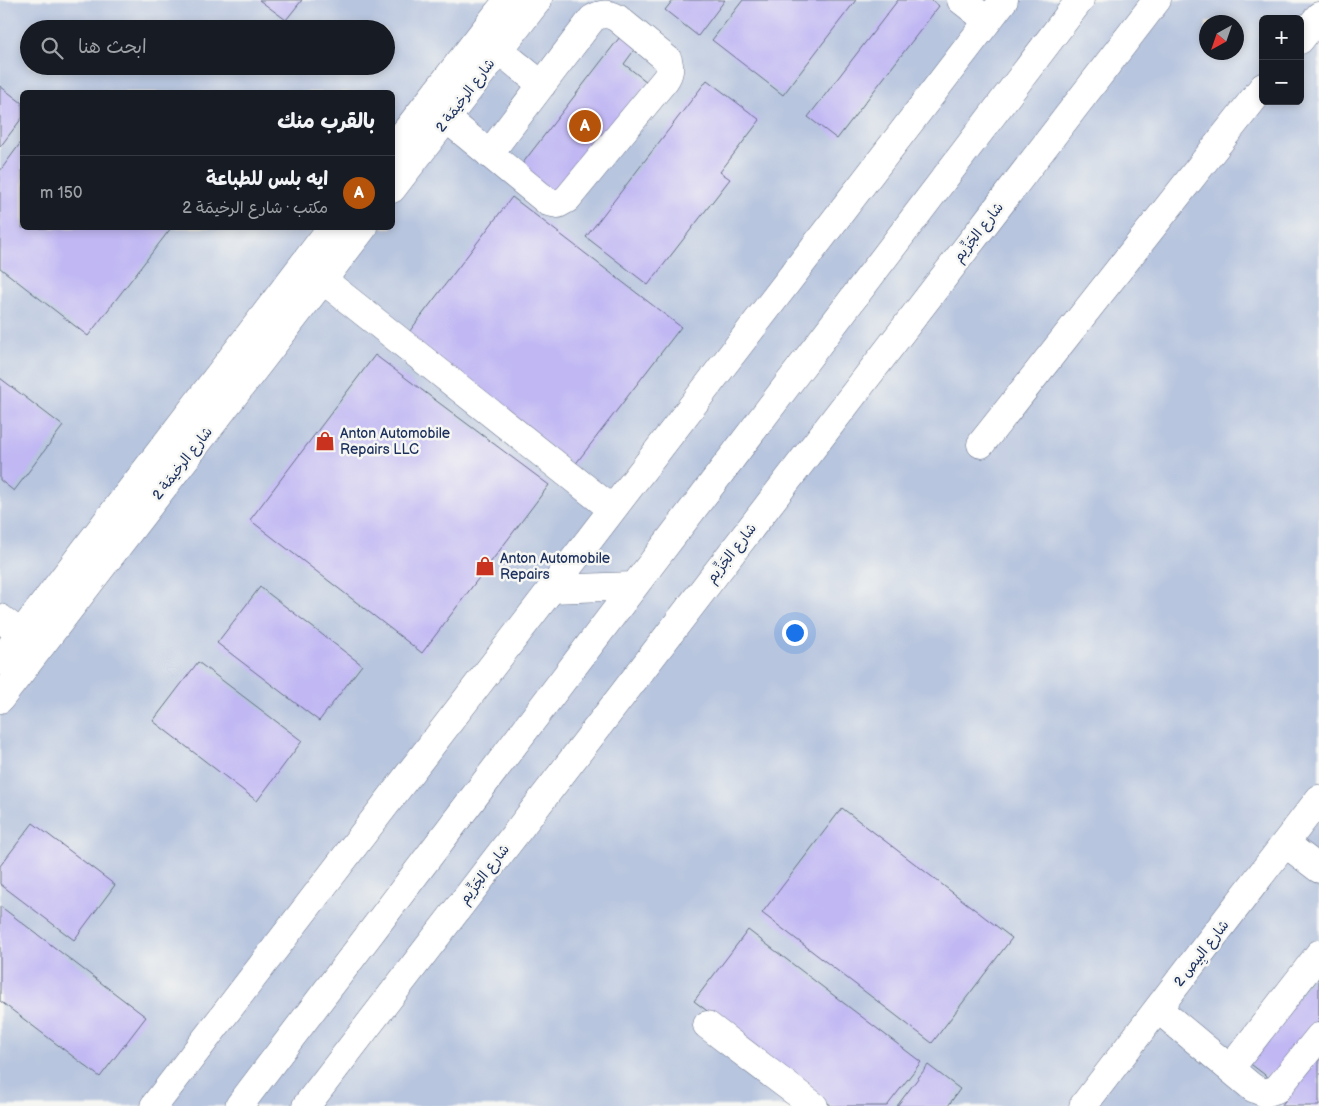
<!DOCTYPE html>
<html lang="ar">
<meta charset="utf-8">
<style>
body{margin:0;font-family:"Balsamiq Sans","Playpen Sans Arabic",sans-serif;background:#242831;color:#f1f3f6;direction:rtl}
.controls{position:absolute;right:15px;top:15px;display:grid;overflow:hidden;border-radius:8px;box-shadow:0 2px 8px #0003}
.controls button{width:45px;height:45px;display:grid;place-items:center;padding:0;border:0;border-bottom:1px solid #363941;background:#171b24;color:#f1f3f6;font:25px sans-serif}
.compass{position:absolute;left:1199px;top:15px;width:45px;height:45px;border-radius:50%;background:#171b24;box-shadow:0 2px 8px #0003;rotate:220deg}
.you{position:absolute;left:794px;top:632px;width:18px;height:18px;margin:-12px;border:4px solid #fff;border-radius:50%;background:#1a73e8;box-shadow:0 0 0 8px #1a73e833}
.badge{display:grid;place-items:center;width:32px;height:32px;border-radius:50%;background:#b45309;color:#fff;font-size:16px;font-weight:700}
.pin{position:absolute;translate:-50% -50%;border:2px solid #fff;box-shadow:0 1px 5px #0006}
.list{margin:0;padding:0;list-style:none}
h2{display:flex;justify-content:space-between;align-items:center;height:65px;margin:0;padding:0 20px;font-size:21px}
h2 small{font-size:16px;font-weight:400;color:#9ea1a6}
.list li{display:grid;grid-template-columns:32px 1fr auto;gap:15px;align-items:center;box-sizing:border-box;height:75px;padding:0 20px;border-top:1px solid #363941}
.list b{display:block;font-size:19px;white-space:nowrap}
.list p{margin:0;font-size:16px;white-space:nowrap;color:#9ea1a6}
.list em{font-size:16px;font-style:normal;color:#9ea1a6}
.icon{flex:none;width:28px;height:28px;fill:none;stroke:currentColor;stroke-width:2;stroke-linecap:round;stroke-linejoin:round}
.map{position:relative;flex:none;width:1319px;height:1106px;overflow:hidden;direction:ltr}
.search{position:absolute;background:#171b24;box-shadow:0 2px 8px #0003;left:20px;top:20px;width:375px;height:55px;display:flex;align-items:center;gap:12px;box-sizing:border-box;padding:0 18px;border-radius:28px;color:#9ea1a6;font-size:19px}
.panel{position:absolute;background:#171b24;box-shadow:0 2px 8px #0003;left:20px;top:90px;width:375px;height:140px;border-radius:8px;direction:rtl}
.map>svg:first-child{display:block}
</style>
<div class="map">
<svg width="1319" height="1106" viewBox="0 0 1319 1106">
<rect width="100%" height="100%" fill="#f6f6f2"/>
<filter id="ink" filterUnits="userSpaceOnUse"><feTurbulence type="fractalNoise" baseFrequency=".02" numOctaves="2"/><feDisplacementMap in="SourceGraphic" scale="10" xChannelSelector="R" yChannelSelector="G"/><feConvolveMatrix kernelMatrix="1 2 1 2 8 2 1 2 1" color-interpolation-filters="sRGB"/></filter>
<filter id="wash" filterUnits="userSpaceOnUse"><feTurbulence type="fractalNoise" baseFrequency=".0096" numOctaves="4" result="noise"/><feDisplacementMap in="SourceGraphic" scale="20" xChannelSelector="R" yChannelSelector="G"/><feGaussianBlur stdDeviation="1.12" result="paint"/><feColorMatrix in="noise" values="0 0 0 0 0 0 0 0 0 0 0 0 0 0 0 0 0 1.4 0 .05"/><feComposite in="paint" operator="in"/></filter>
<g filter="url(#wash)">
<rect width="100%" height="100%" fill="#f1ead6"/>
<!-- industrial -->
<path fill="#b7c5de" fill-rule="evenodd" d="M0,0H1319V1106H0ZM1263,19H1300V101H1263ZM1206,22H1236V52H1206ZM29,29H386V66H29ZM22,92H392V228H22Z"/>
<g id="blocks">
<!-- building -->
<path fill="#c0b7f3" d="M259,0H302L286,20Z
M673,0H725L698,36L665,10Z
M743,0H856L783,95L712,40Z
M898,0H932L939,6L837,139L808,117Z
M623,33L638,45L624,64L647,82L557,198L519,168Z
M707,80L760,120L720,172L730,179L648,285L586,237Z
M0,86L22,103V118L0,147Z
M22,141V228H171L88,336L0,268V171Z
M512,197L681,327L574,466L406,336Z
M375,355L549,485L422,653L250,520Z
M0,378L63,426L14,491L0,480Z
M260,587L362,665L319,721L217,643Z
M198,662L302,741L257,801L153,721Z
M842,808L1012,938L932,1043L762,913Z
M33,823L115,885L74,940L0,884V866Z
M0,906L146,1017L100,1077L0,1001Z
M748,930L921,1062L887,1106H832L694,1001Z
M1319,970V1021L1273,1081L1248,1062Z
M1319,1057V1106H1281Z
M928,1065L960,1089L948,1106H897Z"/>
</g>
</g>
<g filter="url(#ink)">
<use href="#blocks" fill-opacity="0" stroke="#667088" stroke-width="1"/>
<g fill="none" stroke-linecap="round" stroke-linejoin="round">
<defs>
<path id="minor" d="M961,0L988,21
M1300,40L1319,16
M499,50L542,85
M447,119L548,202L558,204L567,199L665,80C670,73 670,68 668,60L617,18C608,13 601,13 592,19L489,154
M392,149L508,0
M392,189L538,0
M323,280L612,509
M981,444L1263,87
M551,589L633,586
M0,618L21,634
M0,661L331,228
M0,699L363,228
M1285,843L1319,869
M1158,1009L1253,1088L1265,1093L1277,1089L1319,1037
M707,1025L814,1106
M1230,1069L1319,954
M154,1106L1004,0
M239,1106L1080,0
M306,1106L1157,0
M1083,1106L1319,799"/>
</defs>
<!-- minor casing -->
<use href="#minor" stroke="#667088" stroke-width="29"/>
<!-- minor -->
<use href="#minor" stroke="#fff" stroke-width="28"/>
</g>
</g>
<!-- icons -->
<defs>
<symbol id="shop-bare" viewBox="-9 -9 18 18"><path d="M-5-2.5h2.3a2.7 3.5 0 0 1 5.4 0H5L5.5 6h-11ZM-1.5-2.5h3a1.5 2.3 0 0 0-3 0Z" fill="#c8321e" stroke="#f6f6f2" stroke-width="2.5" paint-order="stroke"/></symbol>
</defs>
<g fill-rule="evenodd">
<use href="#shop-bare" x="311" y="427" width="28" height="28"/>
<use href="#shop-bare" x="471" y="552" width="28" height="28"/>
</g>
<g text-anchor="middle" stroke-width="5" stroke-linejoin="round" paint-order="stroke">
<!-- street labels -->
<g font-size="14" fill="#1b2f5e" stroke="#f6f6f2">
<text transform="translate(465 95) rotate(-53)" y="5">شارع الرخيمَة 2</text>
<text transform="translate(978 232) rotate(-52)" y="5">شارع الجَزِّيم</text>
<text transform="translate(182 463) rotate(-52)" y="5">شارع الرخيمَة 2</text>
<text transform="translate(731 553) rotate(-52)" y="5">شارع الجَزِّيم</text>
<text transform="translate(484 874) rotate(-52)" y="5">شارع الجَزِّيم</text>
<text transform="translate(1201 953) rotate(-52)" y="5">شارع البِيص 2</text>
</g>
<!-- poi labels -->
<g font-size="14" fill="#1b2f5e" stroke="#f6f6f2" text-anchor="start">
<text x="340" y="438">Anton Automobile<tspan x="340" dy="16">Repairs LLC</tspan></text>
<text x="500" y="563">Anton Automobile<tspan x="500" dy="16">Repairs</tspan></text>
</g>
</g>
</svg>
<div class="controls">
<button>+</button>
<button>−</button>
</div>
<svg class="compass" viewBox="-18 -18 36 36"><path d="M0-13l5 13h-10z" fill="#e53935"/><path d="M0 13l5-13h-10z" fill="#9ea1a6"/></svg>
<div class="you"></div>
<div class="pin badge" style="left:585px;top:126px">A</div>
<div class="search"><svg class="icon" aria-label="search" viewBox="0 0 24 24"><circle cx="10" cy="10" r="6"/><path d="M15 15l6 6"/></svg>ابحث هنا</div>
<section class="panel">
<h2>بالقرب منك<small></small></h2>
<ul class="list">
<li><span class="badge">A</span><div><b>ايه بلس للطباعة</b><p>مكتب · شارع الرخيمَة 2</p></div><em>150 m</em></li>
</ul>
</section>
</div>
